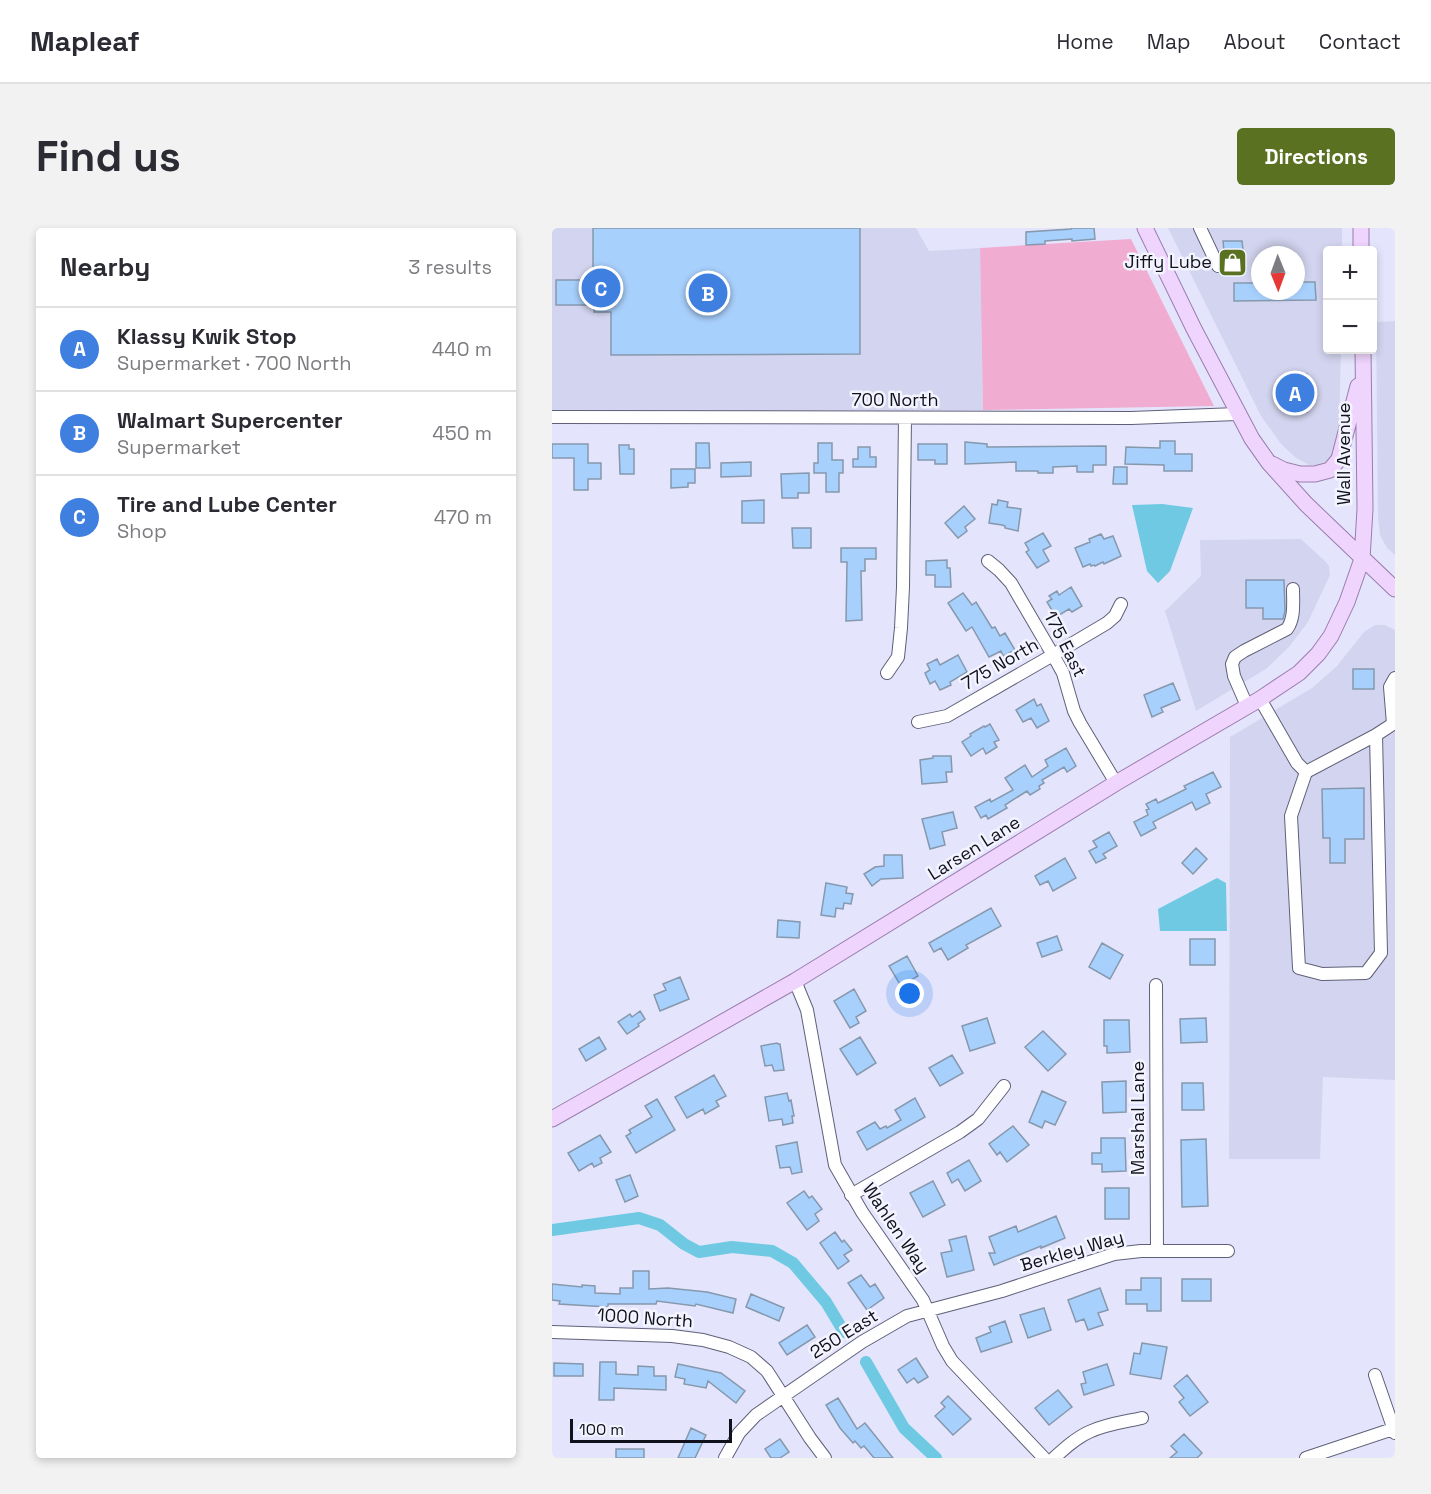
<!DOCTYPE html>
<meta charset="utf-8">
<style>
body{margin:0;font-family:"Space Grotesk",sans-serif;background:#f2f2f3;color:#2b2b33}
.controls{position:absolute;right:18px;top:18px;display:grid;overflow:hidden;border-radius:6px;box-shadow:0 3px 9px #0003}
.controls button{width:54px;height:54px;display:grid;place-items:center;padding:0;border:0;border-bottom:2px solid #e1e1e2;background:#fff;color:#2b2b33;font:30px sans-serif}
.compass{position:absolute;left:699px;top:18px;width:54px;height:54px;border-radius:50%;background:#fff;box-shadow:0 3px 9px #0003;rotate:179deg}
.scale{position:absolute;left:18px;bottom:15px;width:162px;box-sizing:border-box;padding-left:6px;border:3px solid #10111a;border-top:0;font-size:16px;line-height:21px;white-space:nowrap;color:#10111a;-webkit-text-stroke:4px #f3f4ff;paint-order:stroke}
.you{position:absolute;left:358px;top:766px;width:21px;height:21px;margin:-15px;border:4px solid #fff;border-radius:50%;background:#1a73e8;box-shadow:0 0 0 9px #1a73e833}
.badge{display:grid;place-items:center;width:39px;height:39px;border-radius:50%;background:#5a7122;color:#fff;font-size:20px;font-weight:700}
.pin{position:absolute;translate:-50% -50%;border:3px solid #fff;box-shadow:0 2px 6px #0006}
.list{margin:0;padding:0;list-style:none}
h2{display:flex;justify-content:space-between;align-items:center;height:78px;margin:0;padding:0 24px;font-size:26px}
h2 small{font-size:20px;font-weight:400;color:#7c7c81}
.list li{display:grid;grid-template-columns:39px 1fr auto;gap:18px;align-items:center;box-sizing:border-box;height:84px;padding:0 24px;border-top:2px solid #e1e1e2}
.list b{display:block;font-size:22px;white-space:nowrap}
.list p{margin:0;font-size:20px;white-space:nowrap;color:#7c7c81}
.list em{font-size:20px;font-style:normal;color:#7c7c81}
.map{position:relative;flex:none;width:843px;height:1230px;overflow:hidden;border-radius:6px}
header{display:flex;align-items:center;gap:36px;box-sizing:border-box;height:84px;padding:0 30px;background:#fff;border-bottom:2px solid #e1e1e2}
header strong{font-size:28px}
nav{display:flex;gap:33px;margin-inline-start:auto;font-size:21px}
.intro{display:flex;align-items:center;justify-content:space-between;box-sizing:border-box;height:144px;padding:0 36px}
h1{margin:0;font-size:42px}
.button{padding:15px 27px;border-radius:6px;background:#5a7122;color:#fff;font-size:21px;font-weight:700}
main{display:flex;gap:36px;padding:0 36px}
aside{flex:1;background:#fff;border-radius:6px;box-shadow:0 3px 9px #0003}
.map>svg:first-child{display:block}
</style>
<header>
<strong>Mapleaf</strong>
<nav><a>Home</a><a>Map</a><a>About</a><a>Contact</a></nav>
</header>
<div class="intro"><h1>Find us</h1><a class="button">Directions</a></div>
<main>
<aside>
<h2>Nearby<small>3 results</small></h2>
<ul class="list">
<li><span class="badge" style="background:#3f7fe0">A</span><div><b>Klassy Kwik Stop</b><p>Supermarket · 700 North</p></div><em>440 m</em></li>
<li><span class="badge" style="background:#3f7fe0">B</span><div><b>Walmart Supercenter</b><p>Supermarket</p></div><em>450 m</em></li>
<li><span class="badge" style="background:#3f7fe0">C</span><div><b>Tire and Lube Center</b><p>Shop</p></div><em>470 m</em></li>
</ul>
</aside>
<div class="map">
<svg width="843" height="1230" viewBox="0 0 843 1230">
<rect width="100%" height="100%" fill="#e4e5fc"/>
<!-- built -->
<path fill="#d3d5f0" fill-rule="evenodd" d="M0,0H364L377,23L428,20L431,182L17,184L0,182Z
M616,0H790V22H776V122H789L787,198L783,221L778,232L766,237H757L744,230L729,216L709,188ZM708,27H744V63H708Z
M843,93V327L835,320L828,307L826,289L824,94Z
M749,311L773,333L777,338L778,347L756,394L737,419L714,441L644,483L613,383L649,348L648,312Z
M823,397H833L843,402V852L771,849L768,931H677L678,509L760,460L785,438L812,404Z"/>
<!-- green -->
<path fill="#f1acd1" d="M579,11L662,178L431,182L428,20Z"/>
<!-- water -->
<path fill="#6fc9e3" d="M610,276L641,280L618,343L606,355L595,343L580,277Z
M665,650L674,655L675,703H608L606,681Z"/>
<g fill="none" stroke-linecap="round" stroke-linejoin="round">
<!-- canal -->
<path stroke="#6fc9e3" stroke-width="12" d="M0,1002L87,990L108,997L132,1016L147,1024L180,1019L220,1023L241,1035L274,1074L292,1104
M314,1134L352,1200L384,1230"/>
</g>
<!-- building -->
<path fill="#a8d0fc" stroke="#8598ad" stroke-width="1.5" d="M41,0H308V126L59,127V84H42V77H4V52H41Z
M519,0H542L543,11L520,13V11L493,13V16L474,17V4L519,1Z
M671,13H690L691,22H688L689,45L674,46L673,23H672Z
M744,54H763L764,72L682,73V55H708V63H744Z
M755,146V158H757L755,184H732V171H728V158H732V147Z
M608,213H623V226H640V243H612V237L573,236L574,219L608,220Z
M413,214L435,216V219L554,218V237H541V244H525V238L501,239V245H486V243H464V234L413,236Z
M144,215H157L158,240H144Z
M266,215H280V232H291V245H287V264H274V245H262V235H266Z
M0,216H36V235H49V251H36V262H22V230H0Z
M366,216H395V236H383V232H366Z
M67,217H77V221H82V246H68Z
M306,219H318V229H324V239H301V231H306Z
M199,234V248L169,249V235Z
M562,239H575V256H561Z
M119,241H143V255H136V259L119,260Z
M257,245V265H246V270H230L229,246Z
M212,272V295H190V273Z
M446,272L456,274L455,279L469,281L466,303L453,300V298L450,297L437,295L440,276L445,277Z
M412,278L423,291L413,299L415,303L406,310L393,295Z
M240,300H259V320H241Z
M491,305L499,318L491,322L497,333L485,340L474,324L477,322L473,315Z
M549,306L552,311L561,308L569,328L552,336L551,334L543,338L542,337L539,338L538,336L531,339L523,320L538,314L537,311Z
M289,320H324V331H313V343H309L310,392L294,393L295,334H289Z
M395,332V340H398L399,359H383V347H374V333Z
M694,352H732L733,383L731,391H711V380H694Z
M519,359L530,378L520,384L517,381L504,389L495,374L500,371L497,368L505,363L507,367Z
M411,365L420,377L424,374L440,400L443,399L448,408L453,405L463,422L451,428L449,423L437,429L420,399L414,403L396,375Z
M406,427L415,444L398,454L399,457L388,462L383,453L378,456L373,445L378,442L375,436L385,431L388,437Z
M801,441H822V461H801Z
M621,455L628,472L609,480L611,484L600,489L592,467Z
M482,471L485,478L489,476L497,493L485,500L479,490L471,494L464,482Z
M438,496L447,512L442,514L445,519L434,526L431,520L419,528L410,514L419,508L418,506L432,498L433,499Z
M514,520L524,538L515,544L512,539L490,552L492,555L487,558L488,561L478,567L475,563L453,577L455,580L436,591L434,587L429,590L423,579L438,571L439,574L461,562L453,550L473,537L480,549L496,538L493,532Z
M381,528H399L400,544H394L395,554L370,556L368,532L381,530Z
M661,544L669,559L654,566L658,575L644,582L640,574L601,594L604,600L589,608L582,594L596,587L594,582L597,581L594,576L604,571L606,575L634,561L632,558Z
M812,560V611H793V635H778V610H771L770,561Z
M401,584L405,600L390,604L393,617L378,621L370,591Z
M557,604L565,618L551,626L554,630L544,635L537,623L545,619L541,613Z
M644,620L655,631L641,646L630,635Z
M332,627H350L351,650L329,651L320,658L312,646L323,639L332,638Z
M513,630L524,650L501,663L496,653L488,657L483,648Z
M274,655L295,659L294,665L301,666L299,676L292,675L291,681L284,680L283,689L269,687Z
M439,680L449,698L414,717L416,720L396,732L389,720L382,724L377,715Z
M226,692L248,694L247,710L225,709Z
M505,708L510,722L490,729L485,715Z
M638,711H663V737H638Z
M550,715L571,727L558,751L537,739Z
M355,728L366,748L349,758L337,738Z
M128,749L137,771L108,783L102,767L114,762L111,756Z
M302,761L314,783L304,789L307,795L298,800L282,773Z
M88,783L93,791L86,796L87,798L75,806L66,794L78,786L80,789Z
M435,790L443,815L418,823L410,798Z
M654,790L655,814L629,815L628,791Z
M552,792H577L578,824L555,825V818H552Z
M491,803L514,826L496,843L473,819Z
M47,809L54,821L34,833L27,821Z
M308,809L324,835L305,847L288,821Z
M225,815L226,816H228L232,842L222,843L220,837L213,838L209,818Z
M400,827L411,845L388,858L377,840Z
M162,847L174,868L164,873L167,878L153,886L151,881L135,890L123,869Z
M574,853V884L551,885L550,854Z
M630,855H651L652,882H630Z
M490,863L514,874L503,897L493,893L490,900L477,894Z
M235,865L237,873L239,872L242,888H240L241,895L231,897L230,891L217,893L213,869Z
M363,870L373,889L315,922L305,904L323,894L328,901L334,898L335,900L349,892L343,882Z
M105,871L123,902L84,925L74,908L79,905L77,902L100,889L93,878Z
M461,898L477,917L455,934L448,924L445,927L437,916Z
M48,907L59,924L48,930L50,935L42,939L40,935L27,943L16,925Z
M549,910H573L574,943L550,944V936H540V925H549Z
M654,911L656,978L630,979L629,912Z
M245,914L250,944L240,946L238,939L228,940L224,918Z
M417,932L429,953L413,963L406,951L400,955L395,945Z
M78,947L86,968L73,974L64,952Z
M381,953L393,977L371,989L358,965Z
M553,960H577V991H553Z
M252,963L257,970L260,968L270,981L263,986L267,993L255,1002L235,975Z
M504,988L513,1010L489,1020V1018L442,1037L437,1025H443L437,1009L464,998L466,1004Z
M283,1004L290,1014L292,1012L300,1022L292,1027L297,1033L286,1041L268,1015Z
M414,1008L422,1042L395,1049L389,1025L400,1023L397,1012Z
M81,1043H97V1061L116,1060L155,1064L184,1071L181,1085L144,1076L143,1078L105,1073L104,1076H56V1079L7,1076L8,1073L0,1072V1056L30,1059V1057L43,1058V1065L68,1066V1060H81Z
M309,1047L318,1059L323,1056L332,1070L315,1082L296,1055Z
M589,1050H609V1083H595V1076H574V1062H589Z
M630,1051H659V1073H630Z
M548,1060L556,1082L546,1085L551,1097L536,1102L532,1091L524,1094L516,1072Z
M199,1066L232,1080L227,1093L194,1079Z
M492,1080L499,1102L476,1110L468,1087Z
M453,1093L460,1114L429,1124L424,1110L439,1104L437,1099Z
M255,1097L263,1109L235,1127L227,1115Z
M590,1115L615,1119L609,1151L578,1146L582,1125L588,1126Z
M364,1130L376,1149L366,1155L362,1150L355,1155L346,1142Z
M48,1134H64V1146L86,1147V1138L102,1139V1148H114V1162L62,1160V1172H47Z
M2,1135L31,1136V1148H2Z
M126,1136L169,1145L193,1163L184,1175L156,1153L154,1160L132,1156L133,1151L123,1149Z
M555,1136L562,1157L532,1167L529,1156L534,1155L531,1144Z
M635,1147L656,1174L638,1188L627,1174L632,1170L622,1158Z
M506,1162L520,1179L497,1197L483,1180Z
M396,1168L419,1191L401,1207L383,1188L393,1179L389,1175Z
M286,1170L305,1201L313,1195L341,1230H322L312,1218L309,1220L303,1213L301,1215L288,1200L274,1177Z
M139,1200L154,1207L143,1230H126Z
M632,1206L650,1225L645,1230H618L625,1224L619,1218Z
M228,1211L237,1224L228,1230H219L213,1221Z
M64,1221H92V1230H64Z"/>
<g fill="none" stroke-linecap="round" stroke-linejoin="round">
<defs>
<path id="minor" d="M648,0L666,38
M0,189L579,190L685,186
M436,333L447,342L459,355L501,427L511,445L522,483L528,495L564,555
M335,445L346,429L349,400L351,359L353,190
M708,471L745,535L754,544
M695,478L682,448L680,436L683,429L692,423L735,401C743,390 741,374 741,361
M366,494L395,488L501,427L555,395L563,388L569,376
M824,507L829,725L814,745L770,746L747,740L739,588L754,544L824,507L841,496L838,459L843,450
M243,753L255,782L283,937L310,984L371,1072L391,1118L400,1133L492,1230
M604,757L605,1022
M299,967L408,904L426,891L452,858
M0,1104L120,1108L151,1112L177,1119L199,1129L215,1143L258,1210L273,1230
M823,1147L843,1205
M173,1230L187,1205L204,1187L310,1114L355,1088L450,1063L562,1026L589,1023H676
M502,1230C513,1220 524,1210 537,1204C554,1196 572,1194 590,1190
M754,1230L841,1201"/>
<path id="major" d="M593,0L642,101L700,211L717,235L754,276L843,361
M809,0V22
M720,236L732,242L748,246H763L778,242L787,231L806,158
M0,891L243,753L564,555L708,471L747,445L766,426L779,408L795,374L810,331L813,281L811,122"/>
</defs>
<!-- minor casing -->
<use href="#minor" stroke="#5f6078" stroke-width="14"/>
<!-- major casing -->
<use href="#major" stroke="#9a7dac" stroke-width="17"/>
<!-- minor -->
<use href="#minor" stroke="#fff" stroke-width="12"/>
<!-- major -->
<use href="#major" stroke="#efd4fd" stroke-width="15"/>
</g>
<!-- icons -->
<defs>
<symbol id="shop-square" viewBox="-11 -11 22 22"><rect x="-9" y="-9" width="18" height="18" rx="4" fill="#5a7122" stroke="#f3f4ff"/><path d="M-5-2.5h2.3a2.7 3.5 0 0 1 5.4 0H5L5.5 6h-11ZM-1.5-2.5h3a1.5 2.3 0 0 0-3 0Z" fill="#fff"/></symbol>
</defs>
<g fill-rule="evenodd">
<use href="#shop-square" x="664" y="18" width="33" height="33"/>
</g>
<g text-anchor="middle" stroke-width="5" stroke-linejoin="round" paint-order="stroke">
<!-- poi labels -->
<g font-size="18" fill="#10111a" stroke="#f3f4ff" text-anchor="end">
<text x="660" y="40">Jiffy Lube</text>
</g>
<!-- street labels -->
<g font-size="18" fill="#10111a" stroke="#f3f4ff">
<text x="343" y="178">700 North</text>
<text transform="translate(792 226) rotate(-90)" y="6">Wall Avenue</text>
<text transform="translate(513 416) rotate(63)" y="6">175 East</text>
<text transform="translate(448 436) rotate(-30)" y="6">775 North</text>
<text transform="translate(422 620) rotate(-32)" y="6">Larsen Lane</text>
<text transform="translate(586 890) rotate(-90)" y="6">Marshal Lane</text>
<text transform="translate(344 1000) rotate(56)" y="6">Wahlen Way</text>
<text transform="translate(520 1023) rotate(-16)" y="6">Berkley Way</text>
<text transform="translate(93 1090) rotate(4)" y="6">1000 North</text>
<text transform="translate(292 1106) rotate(-32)" y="6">250 East</text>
</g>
</g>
</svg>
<div class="controls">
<button>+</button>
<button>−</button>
</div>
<svg class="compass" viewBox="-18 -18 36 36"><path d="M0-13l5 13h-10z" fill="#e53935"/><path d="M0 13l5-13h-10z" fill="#7c7c81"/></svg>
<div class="scale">100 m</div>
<div class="you"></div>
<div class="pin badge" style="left:743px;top:165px;background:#3f7fe0">A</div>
<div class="pin badge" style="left:156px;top:65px;background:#3f7fe0">B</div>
<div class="pin badge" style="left:49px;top:60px;background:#3f7fe0">C</div>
</div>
</main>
